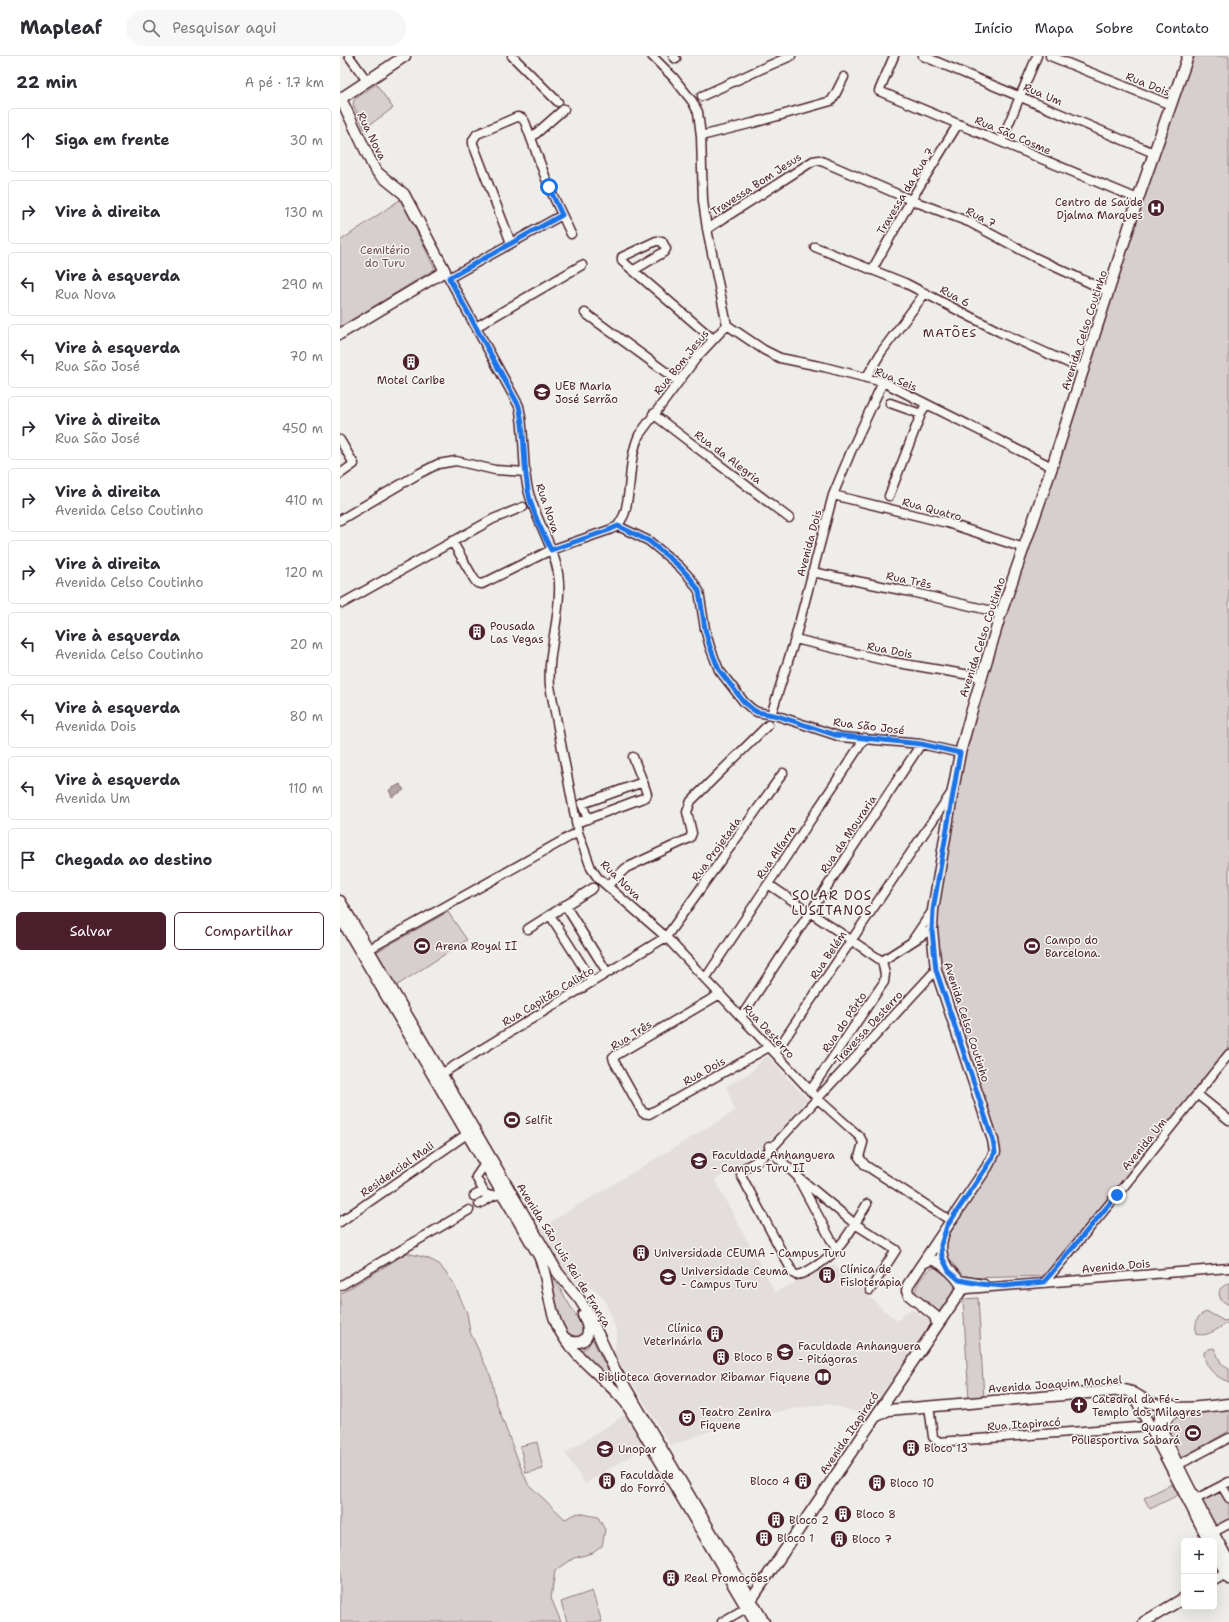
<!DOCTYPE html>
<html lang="pt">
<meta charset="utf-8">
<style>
body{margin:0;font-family:"Shantell Sans",sans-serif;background:#f7f7f7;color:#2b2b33}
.controls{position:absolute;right:12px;bottom:12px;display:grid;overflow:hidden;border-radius:6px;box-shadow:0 4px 16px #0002}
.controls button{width:36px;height:36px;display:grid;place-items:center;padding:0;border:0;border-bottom:1px solid #e1e1e2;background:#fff;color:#2b2b33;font:20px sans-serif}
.stop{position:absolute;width:12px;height:12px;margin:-9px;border:3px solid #1a73e8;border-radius:50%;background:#fff}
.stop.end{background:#1a73e8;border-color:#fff;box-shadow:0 1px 4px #0008}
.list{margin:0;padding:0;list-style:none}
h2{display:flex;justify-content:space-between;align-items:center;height:52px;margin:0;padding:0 16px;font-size:17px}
h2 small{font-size:13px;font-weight:400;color:#7c7c81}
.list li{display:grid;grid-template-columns:26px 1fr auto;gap:12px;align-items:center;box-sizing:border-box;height:64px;margin:0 8px 8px;padding:0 8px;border:1px solid #e1e1e2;border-radius:6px}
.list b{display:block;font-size:15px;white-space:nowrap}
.list p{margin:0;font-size:13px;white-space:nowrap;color:#7c7c81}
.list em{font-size:13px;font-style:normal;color:#7c7c81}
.actions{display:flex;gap:8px;padding:12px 16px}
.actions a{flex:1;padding:9px 0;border:1px solid #4a1f2b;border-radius:6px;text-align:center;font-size:14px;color:#4a1f2b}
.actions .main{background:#4a1f2b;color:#fff}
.icon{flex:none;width:22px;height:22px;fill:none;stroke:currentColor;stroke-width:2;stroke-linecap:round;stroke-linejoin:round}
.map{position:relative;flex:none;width:889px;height:1566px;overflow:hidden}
header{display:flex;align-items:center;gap:24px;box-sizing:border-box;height:56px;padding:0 20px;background:#fff;border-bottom:1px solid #e1e1e2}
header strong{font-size:19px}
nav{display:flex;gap:22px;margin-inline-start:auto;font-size:14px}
.search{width:280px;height:36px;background:#f7f7f7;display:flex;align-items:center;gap:10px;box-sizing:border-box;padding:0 14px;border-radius:22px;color:#7c7c81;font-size:15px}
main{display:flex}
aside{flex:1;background:#fff}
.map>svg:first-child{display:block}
</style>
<header>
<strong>Mapleaf</strong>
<div class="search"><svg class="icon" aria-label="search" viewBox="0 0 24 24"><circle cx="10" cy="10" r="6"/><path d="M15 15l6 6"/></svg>Pesquisar aqui</div>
<nav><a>Início</a><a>Mapa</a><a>Sobre</a><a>Contato</a></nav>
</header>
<main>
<aside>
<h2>22 min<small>A pé · 1.7 km</small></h2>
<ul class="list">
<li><svg class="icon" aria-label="ahead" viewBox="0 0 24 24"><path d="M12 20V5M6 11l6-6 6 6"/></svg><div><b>Siga em frente</b></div><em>30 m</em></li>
<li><svg class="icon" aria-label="right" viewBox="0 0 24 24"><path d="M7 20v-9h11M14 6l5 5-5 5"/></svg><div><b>Vire à direita</b></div><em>130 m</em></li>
<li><svg class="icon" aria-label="left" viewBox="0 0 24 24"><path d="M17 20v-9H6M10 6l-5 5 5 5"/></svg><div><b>Vire à esquerda</b><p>Rua Nova</p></div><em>290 m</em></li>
<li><svg class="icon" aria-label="left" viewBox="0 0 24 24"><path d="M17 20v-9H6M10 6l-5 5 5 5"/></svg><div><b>Vire à esquerda</b><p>Rua São José</p></div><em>70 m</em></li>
<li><svg class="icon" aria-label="right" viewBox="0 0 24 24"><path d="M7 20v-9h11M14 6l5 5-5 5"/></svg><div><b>Vire à direita</b><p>Rua São José</p></div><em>450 m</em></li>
<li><svg class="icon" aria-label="right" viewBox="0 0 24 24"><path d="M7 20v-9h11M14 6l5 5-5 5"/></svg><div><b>Vire à direita</b><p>Avenida Celso Coutinho</p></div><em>410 m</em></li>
<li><svg class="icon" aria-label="right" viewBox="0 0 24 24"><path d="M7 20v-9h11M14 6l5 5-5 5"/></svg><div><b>Vire à direita</b><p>Avenida Celso Coutinho</p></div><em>120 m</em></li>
<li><svg class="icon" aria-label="left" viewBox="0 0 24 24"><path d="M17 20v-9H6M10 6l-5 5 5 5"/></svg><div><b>Vire à esquerda</b><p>Avenida Celso Coutinho</p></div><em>20 m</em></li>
<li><svg class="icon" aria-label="left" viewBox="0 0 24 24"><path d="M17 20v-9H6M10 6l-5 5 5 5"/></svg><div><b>Vire à esquerda</b><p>Avenida Dois</p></div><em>80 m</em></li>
<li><svg class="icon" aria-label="left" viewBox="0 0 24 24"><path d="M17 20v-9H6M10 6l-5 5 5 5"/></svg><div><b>Vire à esquerda</b><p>Avenida Um</p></div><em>110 m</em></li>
<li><svg class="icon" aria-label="arrive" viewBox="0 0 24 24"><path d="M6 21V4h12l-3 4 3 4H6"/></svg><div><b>Chegada ao destino</b></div></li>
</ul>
<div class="actions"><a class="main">Salvar</a><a>Compartilhar</a></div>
</aside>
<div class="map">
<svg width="889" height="1566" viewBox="0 0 889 1566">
<rect width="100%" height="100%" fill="#efedea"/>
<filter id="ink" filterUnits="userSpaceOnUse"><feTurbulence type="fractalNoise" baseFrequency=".025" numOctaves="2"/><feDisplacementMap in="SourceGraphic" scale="8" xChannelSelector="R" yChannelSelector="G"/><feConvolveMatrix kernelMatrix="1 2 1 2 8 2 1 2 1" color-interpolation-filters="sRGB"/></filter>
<g filter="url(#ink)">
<!-- built -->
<path fill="#e3dedc" d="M427,1000L468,1044L418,1097L375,1124L435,1236L494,1208L545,1255L558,1265L564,1257L572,1253L592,1266L528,1359L487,1348L410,1360L331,1390L287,1318L274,1299L277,1276L264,1243L256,1235L232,1224L226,1218L200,1172L395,1055L386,1030L412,1015L422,1004Z
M286,1358L306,1390L245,1428L225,1397Z"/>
<!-- green -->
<path fill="#d7cfce" stroke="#90777c" d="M849,0H889V1004L731,1203L714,1220L624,1222L602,1193L654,1095L596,914L593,854L623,699L643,623Z
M36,28L53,52L24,73L13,48L14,44Z
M61,143L95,213L0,271V185Z
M108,856L127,884L56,930L36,896Z
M67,1197L87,1202L99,1208L113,1226L127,1257L130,1276L151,1321L156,1346L175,1397L188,1428L225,1463L238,1457L258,1461L265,1474L262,1490L253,1497L234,1502L215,1515L211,1542L221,1566H0V1238Z
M593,1212H596L614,1226C618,1236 606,1247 600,1255L598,1256L576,1239C573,1230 585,1216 593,1212Z
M209,1214L242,1270L243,1277L238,1282L230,1281C216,1261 213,1238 209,1214Z
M889,1226V1249L881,1244L879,1238L880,1233Z
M638,1242L644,1343L629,1344L623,1243Z
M868,1256L884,1265L889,1264V1266C880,1271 868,1282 856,1278C855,1267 856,1258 868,1256Z
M252,1282L264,1307L280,1336L238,1296L248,1291Z
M874,1292L881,1307L889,1313V1326C875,1321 864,1311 864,1296L869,1293Z
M889,1351V1375L870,1386L869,1389L864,1392L861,1391L853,1395L851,1398L839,1404L830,1387L828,1366L836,1357Z
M197,1386L203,1413L186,1417L180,1390Z
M832,1428L838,1439L810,1453L804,1442Z
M881,1433L889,1448V1463L875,1471L861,1443Z
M252,1535L262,1566H227L221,1546Z"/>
<!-- water -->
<path fill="#b4a4a5" stroke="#8a6f74" d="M60,728L64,734L52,741L49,734Z"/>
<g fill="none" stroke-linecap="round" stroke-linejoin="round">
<defs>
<path id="minor" d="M9,0L27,25
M172,0L218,46
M312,0L333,21L352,45L358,56L361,80L363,145L367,173L387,269
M333,0L336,3
M554,0L539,35L798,143
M583,0L814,97
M710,0L831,49
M362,40L421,13L451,0
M361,80L413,67L491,45L495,39L504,21
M191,82L224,53
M661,86L697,0
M367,173L473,105L479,104L571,144L629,166L694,201L769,236
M171,187L133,88V84L137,78L177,61L182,62L185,66L209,131L231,178
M475,191L565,227L660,276L744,314
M294,214L324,196L326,193L322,185H316L282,201V205L373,283
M532,214L571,144L618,68
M105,215L179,350C185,376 182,403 187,429C193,462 218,494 219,527C221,562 207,595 210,630L238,776L251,812L258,822L326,881L478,1043L520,1081L523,1087L519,1101L525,1109L605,1161
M109,222L222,159
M245,257L338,325
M387,269L424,294L440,302L484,311L543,326L712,411
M136,271L242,209
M526,322L542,295L585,237
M550,347L581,358
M313,358L449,462
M0,384L14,408L0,418
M493,439L607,467L684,492
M549,440L581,358L586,348
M0,464L80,417L98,408L116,405L155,414L186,416
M278,470L309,485L339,510L351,523L359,535L365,573L370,591L379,614L404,646L412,653L417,656L438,660L501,681L581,688L620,697
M278,470C280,465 284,461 285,456C292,431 288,404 299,379L357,301L387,269
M112,485L134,523L137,527L142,528L211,494L269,474L278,470
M472,516L571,536L661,557
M3,547L153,463L183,451
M455,583L552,606L642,621
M431,659L455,583L493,439L512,393L543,326
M248,763L242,748L303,726L293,701
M236,767L306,741L307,738L303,726
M428,828L542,905
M267,830L286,812L350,782L352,777L347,756L351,745L428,669
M225,849L267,916
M210,859L252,925
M188,873L253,832
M572,885L593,854
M24,896L238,776
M542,905L592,873
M365,923L525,682
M380,938L273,1001L274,1005L303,1057L309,1058L429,991
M401,961L581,688
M435,997L612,736
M101,1018L326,881L443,717
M470,1035L544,926L545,918L542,905
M858,1039L889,1064
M429,1090L430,1094L457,1120L515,1168L556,1194L530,1234
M145,1108L136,1121L145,1138L151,1140L162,1138
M459,1124L497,1195
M134,1140L143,1135
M139,1148L153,1140
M527,1148C510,1176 500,1197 471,1213C466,1216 462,1219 456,1219L453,1217L401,1119L403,1113L420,1103L430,1094L596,914
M0,1166L127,1078
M619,1224L644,1228
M704,1227L777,1139L889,998
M0,1230L129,1154
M619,1236L627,1233L889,1212
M589,1350L593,1381L599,1386L809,1370
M833,1409H838L889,1382
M882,1430L889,1442
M856,1443L889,1426
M874,1476L889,1468
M382,1566L406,1552"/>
<path id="major" d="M0,43L65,0
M0,278L105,215L64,138L38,117L33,110L1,43
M0,845L200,1186L218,1217L240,1244L249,1259L274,1312L424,1566
M0,861L199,1200C209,1222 207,1249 218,1271C233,1302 265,1321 286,1347L415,1566
M603,1180C599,1191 601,1201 607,1212
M597,1268L595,1260L569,1239L567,1235L568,1229L647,1111L655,1096L653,1084L596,914L592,873L593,854L613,734L620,697L631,657L661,557L712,411L798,143L848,0
M225,1282C233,1289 248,1288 248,1274C248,1269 245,1264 243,1259
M792,1336L869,1485
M842,1353C833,1355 825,1361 824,1371C822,1387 878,1485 889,1506
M537,1360L548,1354L784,1334C795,1335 802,1344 812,1347C838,1355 863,1351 889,1348
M818,1378C816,1365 820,1354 834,1350
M874,1495L889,1523
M874,1524L889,1515
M411,1544L622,1233C623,1225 600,1204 592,1204C589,1204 586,1206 583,1207
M804,1566L844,1542"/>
</defs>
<!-- minor casing -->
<use href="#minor" stroke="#4a1f2b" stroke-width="11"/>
<!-- major casing -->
<use href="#major" stroke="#4a1f2b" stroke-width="13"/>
<!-- minor -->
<use href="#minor" stroke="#f6f6f2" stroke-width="8"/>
<!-- major -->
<use href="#major" stroke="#f6f6f2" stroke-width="10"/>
</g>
</g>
<g fill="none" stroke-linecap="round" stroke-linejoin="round" filter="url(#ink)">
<!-- route -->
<path stroke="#1a73e8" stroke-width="5" d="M209,131L222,159L109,222L179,350C185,375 183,401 187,427C189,450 201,473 211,494L269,474L278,470L309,485L339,510L351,523L359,535L365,573L370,591L379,614L404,646L412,653L417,656L438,660L495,679L581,688L620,697L593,854L592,874L596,914L653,1084L655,1096L652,1103L607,1170L601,1189L602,1201L609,1215L619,1224L641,1228L664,1230L704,1226L777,1139"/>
</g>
<!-- icons -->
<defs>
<symbol id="hospital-disc" viewBox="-11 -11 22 22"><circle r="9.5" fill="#4a1f2b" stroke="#f6f6f2"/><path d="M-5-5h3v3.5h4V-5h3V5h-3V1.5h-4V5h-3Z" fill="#fff"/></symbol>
<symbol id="building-disc" viewBox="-11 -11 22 22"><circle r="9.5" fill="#4a1f2b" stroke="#f6f6f2"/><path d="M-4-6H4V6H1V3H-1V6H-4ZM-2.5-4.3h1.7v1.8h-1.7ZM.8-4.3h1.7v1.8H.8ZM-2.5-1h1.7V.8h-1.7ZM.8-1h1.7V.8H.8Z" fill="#fff"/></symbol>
<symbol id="school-disc" viewBox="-11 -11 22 22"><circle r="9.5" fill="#4a1f2b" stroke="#f6f6f2"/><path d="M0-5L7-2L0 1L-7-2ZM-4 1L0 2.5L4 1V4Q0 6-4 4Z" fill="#fff"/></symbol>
<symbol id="stadium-disc" viewBox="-11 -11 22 22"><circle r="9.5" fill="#4a1f2b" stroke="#f6f6f2"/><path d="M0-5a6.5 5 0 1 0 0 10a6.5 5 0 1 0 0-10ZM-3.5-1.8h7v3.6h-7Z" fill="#fff"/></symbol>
<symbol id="university-disc" viewBox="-11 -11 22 22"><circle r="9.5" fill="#4a1f2b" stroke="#f6f6f2"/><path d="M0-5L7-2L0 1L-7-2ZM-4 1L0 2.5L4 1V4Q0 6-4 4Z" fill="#fff"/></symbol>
<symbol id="library-disc" viewBox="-11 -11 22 22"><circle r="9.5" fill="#4a1f2b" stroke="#f6f6f2"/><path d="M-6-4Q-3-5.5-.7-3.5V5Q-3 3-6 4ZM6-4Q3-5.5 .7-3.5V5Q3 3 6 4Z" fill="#fff"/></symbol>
<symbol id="church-disc" viewBox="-11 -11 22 22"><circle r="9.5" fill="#4a1f2b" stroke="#f6f6f2"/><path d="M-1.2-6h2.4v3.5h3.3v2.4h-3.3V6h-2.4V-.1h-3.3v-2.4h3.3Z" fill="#fff"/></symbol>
<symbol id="theatre-disc" viewBox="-11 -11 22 22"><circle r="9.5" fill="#4a1f2b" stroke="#f6f6f2"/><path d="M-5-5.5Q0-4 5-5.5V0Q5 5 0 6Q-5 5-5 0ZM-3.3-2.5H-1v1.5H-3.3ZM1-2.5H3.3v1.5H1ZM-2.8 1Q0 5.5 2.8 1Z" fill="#fff"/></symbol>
</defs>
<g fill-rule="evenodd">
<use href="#hospital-disc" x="806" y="142" width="20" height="20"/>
<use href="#building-disc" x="61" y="296" width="20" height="20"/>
<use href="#school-disc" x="192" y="326" width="20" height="20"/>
<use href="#building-disc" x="127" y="566" width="20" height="20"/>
<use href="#stadium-disc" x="72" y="880" width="20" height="20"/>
<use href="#stadium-disc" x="682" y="880" width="20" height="20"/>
<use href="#stadium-disc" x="162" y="1054" width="20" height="20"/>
<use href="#university-disc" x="349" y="1095" width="20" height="20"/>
<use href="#building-disc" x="291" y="1187" width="20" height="20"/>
<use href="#building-disc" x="477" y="1209" width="20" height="20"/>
<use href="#university-disc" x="318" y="1211" width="20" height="20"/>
<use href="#building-disc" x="365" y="1268" width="20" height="20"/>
<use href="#university-disc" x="435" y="1286" width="20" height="20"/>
<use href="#building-disc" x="371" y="1291" width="20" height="20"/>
<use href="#library-disc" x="473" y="1311" width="20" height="20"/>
<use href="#church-disc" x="729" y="1339" width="20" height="20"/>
<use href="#theatre-disc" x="337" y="1352" width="20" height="20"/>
<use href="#stadium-disc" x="843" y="1367" width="20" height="20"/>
<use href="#building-disc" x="561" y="1382" width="20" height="20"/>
<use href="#university-disc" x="255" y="1383" width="20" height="20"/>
<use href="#building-disc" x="257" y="1415" width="20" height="20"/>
<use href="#building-disc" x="453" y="1415" width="20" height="20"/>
<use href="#building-disc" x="527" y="1417" width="20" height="20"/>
<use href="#building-disc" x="493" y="1448" width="20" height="20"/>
<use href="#building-disc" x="426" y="1454" width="20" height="20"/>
<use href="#building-disc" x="414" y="1472" width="20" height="20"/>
<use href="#building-disc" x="489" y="1473" width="20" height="20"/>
<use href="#building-disc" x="321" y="1512" width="20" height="20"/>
</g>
<g text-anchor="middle" stroke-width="3" stroke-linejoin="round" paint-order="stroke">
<!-- street labels -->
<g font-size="11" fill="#4a1f2b" stroke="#f6f6f2">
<text transform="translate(808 28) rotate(22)" y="4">Rua Dois</text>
<text transform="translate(703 38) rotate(23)" y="4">Rua Um</text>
<text transform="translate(673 79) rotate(23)" y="4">Rua São Cosme</text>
<text transform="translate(32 80) rotate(64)" y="4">Rua Nova</text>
<text transform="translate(416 128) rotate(-33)" y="4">Travessa Bom Jesus</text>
<text transform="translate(565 135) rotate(-59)" y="4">Travessa da Rua 7</text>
<text transform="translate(641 161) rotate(27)" y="4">Rua 7</text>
<text transform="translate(615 240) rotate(28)" y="4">Rua 6</text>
<text transform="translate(744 274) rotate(-72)" y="4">Avenida Celso Coutinho</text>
<text transform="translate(341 306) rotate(-51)" y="4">Rua Bom Jesus</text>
<text transform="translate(556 323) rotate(23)" y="4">Rua Seis</text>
<text transform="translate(388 401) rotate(37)" y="4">Rua da Alegria</text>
<text transform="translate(208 452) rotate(71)" y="4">Rua Nova</text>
<text transform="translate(592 453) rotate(15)" y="4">Rua Quatro</text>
<text transform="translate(469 487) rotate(-75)" y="4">Avenida Dois</text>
<text transform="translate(569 524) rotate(12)" y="4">Rua Três</text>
<text transform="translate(642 581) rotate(-72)" y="4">Avenida Celso Coutinho</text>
<text transform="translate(550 594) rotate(11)" y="4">Rua Dois</text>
<text transform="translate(529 670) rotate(7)" y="4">Rua São José</text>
<text transform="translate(508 778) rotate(-56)" y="4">Rua da Mouraria</text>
<text transform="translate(376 793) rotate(-54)" y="4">Rua Projetada</text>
<text transform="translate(436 796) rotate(-56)" y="4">Rua Alfarra</text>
<text transform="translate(281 824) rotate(44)" y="4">Rua Nova</text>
<text transform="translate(488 899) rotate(-56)" y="4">Rua Belém</text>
<text transform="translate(208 940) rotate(-31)" y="4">Rua Capitão Calixto</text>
<text transform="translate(504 966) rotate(-56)" y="4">Rua do Pôrto</text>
<text transform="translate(627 966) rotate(72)" y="4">Avenida Celso Coutinho</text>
<text transform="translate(528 971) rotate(-47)" y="4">Travessa Desterro</text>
<text transform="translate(429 975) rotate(47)" y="4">Rua Desterro</text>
<text transform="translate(291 979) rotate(-32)" y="4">Rua Três</text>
<text transform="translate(364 1015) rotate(-29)" y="4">Rua Dois</text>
<text transform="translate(804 1088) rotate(-51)" y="4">Avenida Um</text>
<text transform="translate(57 1113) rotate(-35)" y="4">Residencial Mali</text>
<text transform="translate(224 1199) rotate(58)" y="4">Avenida São Luís Rei de França</text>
<text transform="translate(776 1210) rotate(-5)" y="4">Avenida Dois</text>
<text transform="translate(715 1328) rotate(-4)" y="4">Avenida Joaquim Mochel</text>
<text transform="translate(684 1368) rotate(-4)" y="4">Rua Itapiracó</text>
<text transform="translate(509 1377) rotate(-56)" y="4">Avenida Itapiracó</text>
</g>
<!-- poi labels -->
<g font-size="11" fill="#4a1f2b" stroke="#f6f6f2" text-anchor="start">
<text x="803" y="150" text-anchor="end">Centro de Saúde<tspan x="803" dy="13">Djalma Marques</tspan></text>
<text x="71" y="328" text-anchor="middle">Motel Caribe</text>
<text x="215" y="334">UEB Maria<tspan x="215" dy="13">José Serrão</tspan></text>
<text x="150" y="574">Pousada<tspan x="150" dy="13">Las Vegas</tspan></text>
<text x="705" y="888">Campo do<tspan x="705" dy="13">Barcelona.</tspan></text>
<text x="95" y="894">Arena Royal II</text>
<text x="185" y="1068">Selfit</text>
<text x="372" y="1103">Faculdade Anhanguera<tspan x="372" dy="13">- Campus Turu II</tspan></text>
<text x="314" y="1201">Universidade CEUMA - Campus Turu</text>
<text x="500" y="1217">Clínica de<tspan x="500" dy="13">Fisioterapia</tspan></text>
<text x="341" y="1219">Universidade Ceuma<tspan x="341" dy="13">- Campus Turu</tspan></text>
<text x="362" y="1276" text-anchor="end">Clínica<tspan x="362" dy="13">Veterinária</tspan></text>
<text x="458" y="1294">Faculdade Anhanguera<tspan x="458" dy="13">- Pitágoras</tspan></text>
<text x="394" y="1305">Bloco B</text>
<text x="470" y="1325" text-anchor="end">Biblioteca Governador Ribamar Fiquene</text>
<text x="752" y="1347">Catedral da Fé -<tspan x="752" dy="13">Templo dos Milagres</tspan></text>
<text x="360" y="1360">Teatro Zenira<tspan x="360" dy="13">Fiquene</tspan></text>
<text x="840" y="1375" text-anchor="end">Quadra<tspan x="840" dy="13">Poliesportiva Sabará</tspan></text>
<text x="584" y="1396">Bloco 13</text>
<text x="278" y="1397">Unopar</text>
<text x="280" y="1423">Faculdade<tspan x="280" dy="13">do Forró</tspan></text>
<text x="450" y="1429" text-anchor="end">Bloco 4</text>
<text x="550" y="1431">Bloco 10</text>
<text x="516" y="1462">Bloco 8</text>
<text x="449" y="1468">Bloco 2</text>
<text x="437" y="1486">Bloco 1</text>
<text x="512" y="1487">Bloco 7</text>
<text x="344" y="1526">Real Promoções</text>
</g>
<!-- park labels -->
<g font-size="11" fill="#6d4b54" stroke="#f6f6f2">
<text x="45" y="198">Cemitério<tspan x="45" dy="13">do Turu</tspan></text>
</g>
<!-- neighbourhood labels -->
<g font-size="12" letter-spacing="1" fill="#4a1f2b" stroke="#f6f6f2">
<text x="610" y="281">MATÕES</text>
</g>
<!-- quarter labels -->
<g font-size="13" letter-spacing="1" fill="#4a1f2b" stroke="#f6f6f2">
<text x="492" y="844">SOLAR DOS<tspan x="492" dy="15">LUSITANOS</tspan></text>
</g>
</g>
</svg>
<div class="controls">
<button>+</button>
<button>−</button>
</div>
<div class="stop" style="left:209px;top:131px"></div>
<div class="stop end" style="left:777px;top:1139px"></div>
</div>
</main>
